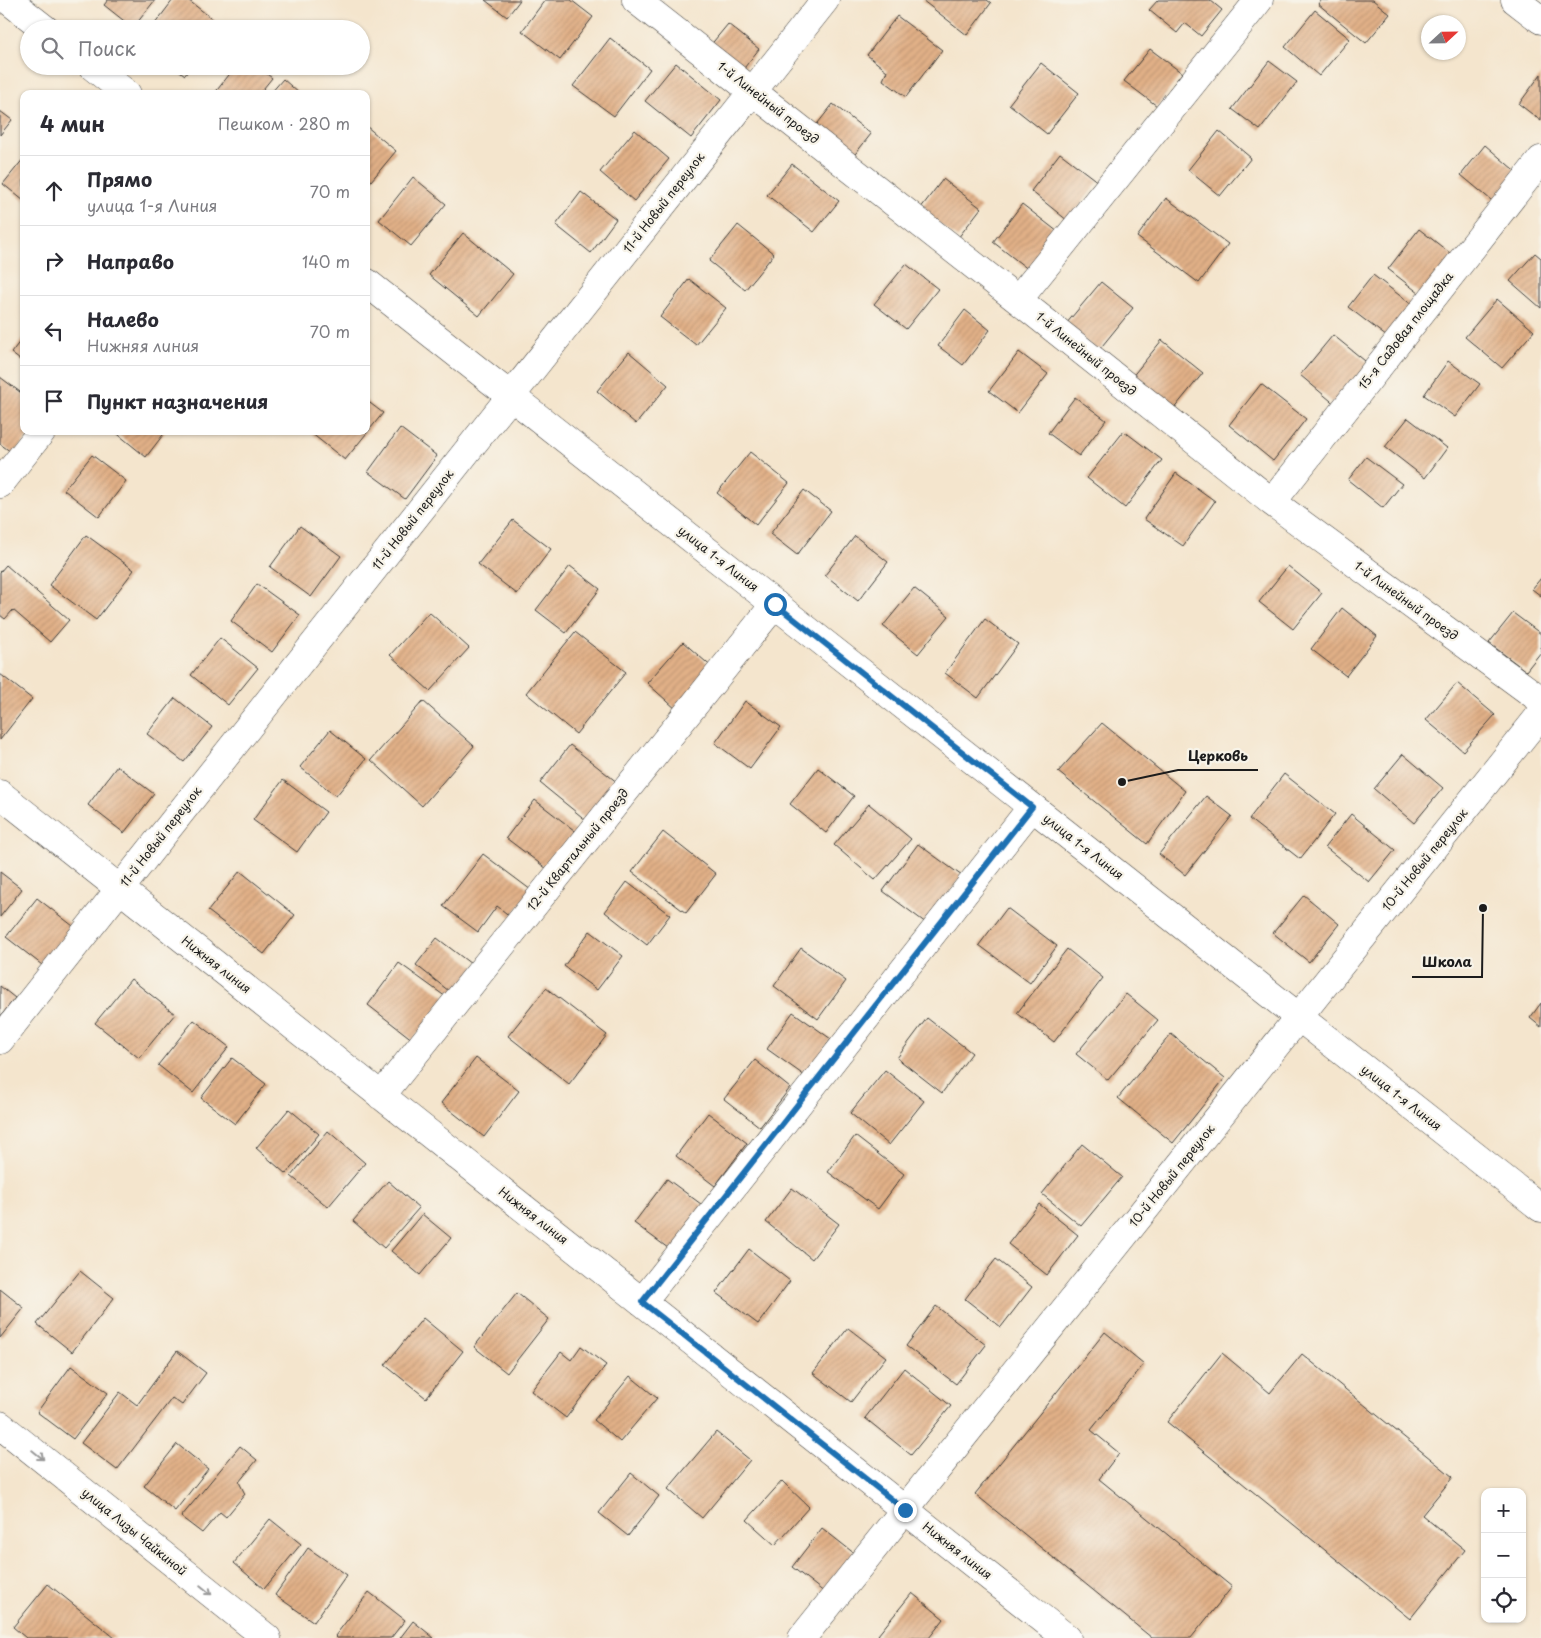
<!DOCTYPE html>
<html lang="ru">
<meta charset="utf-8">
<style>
body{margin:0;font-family:"Playpen Sans",sans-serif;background:#f2f2f3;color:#2b2b33}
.controls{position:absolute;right:15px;bottom:15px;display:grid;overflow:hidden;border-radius:10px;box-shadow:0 1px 4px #0004}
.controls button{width:45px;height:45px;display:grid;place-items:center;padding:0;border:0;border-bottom:1px solid #e1e1e2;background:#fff;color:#2b2b33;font:25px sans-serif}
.compass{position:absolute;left:1421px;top:15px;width:45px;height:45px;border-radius:50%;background:#fff;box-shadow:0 1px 4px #0004;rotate:68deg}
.stop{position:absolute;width:15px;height:15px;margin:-11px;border:4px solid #1f6fb2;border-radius:50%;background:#fff}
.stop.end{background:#1f6fb2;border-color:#fff;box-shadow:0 1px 5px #0008}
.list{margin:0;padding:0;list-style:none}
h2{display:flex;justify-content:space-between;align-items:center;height:65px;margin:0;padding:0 20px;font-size:21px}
h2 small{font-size:16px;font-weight:400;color:#7c7c81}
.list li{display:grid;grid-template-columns:32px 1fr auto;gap:15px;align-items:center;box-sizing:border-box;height:70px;padding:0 20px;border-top:1px solid #e1e1e2}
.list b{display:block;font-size:19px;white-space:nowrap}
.list p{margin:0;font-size:16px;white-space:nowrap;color:#7c7c81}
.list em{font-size:16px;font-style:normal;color:#7c7c81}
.icon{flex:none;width:28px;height:28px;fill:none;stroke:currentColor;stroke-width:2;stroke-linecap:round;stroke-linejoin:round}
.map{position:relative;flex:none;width:1541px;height:1638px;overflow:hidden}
.search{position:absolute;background:#fff;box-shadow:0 1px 4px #0004;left:20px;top:20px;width:350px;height:55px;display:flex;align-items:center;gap:12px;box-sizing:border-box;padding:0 18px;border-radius:28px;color:#7c7c81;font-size:19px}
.panel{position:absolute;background:#fff;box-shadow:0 1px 4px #0004;left:20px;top:90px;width:350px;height:345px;border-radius:10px}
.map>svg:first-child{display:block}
</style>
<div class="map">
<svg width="1541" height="1638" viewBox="0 0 1541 1638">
<defs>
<pattern id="building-hatch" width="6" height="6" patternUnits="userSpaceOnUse" patternTransform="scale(1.25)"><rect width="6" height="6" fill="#e1b087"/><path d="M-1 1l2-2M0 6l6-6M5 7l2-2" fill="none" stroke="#c09774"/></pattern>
</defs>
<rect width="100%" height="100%" fill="#f7f3e8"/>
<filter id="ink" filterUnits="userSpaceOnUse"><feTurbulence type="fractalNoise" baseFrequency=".02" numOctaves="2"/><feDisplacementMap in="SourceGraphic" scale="10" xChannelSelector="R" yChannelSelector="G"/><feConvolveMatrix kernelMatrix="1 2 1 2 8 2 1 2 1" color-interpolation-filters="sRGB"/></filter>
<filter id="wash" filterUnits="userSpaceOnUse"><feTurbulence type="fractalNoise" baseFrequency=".0096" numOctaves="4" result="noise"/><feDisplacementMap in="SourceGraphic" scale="20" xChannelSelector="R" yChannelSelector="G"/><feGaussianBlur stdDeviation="1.12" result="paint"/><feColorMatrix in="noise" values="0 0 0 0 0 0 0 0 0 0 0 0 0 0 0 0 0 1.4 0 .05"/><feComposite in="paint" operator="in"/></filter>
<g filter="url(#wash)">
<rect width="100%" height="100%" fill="#f4e5cd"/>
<g id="blocks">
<!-- building -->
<path fill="url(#building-hatch)" d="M108,0H155L133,28L104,5Z
M173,0H188L223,27L221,29H151Z
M485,0H520L507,17Z
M545,0H571L593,17L560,60L522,31Z
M922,0H987L991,3L967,35Z
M1158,0H1210L1222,10L1201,36L1185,23L1177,33L1149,10Z
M1321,0H1373L1390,14L1366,43L1318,4Z
M1315,10L1350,39L1319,76L1285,47Z
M897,16L942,50L906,97L883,80L887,71L867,55Z
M728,24L759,49L741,72L709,47Z
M610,38L650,69L614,116L573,86Z
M1150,49L1182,73L1157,106L1124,81Z
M1269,61L1297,82L1260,130L1232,109Z
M676,63L721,100L691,138L645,101Z
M1041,63L1079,93L1047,134L1009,104Z
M173,66H192L185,75Z
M236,66H257L272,78L259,94H214Z
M1541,74V121L1519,104Z
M283,79L300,94H270Z
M833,104L871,134L852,158L814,128Z
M0,111L12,120L0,135Z
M366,126L396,151L366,187Z
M635,130L669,159L634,201L600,172Z
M1219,131L1251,158L1220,196L1188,170Z
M1485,145L1521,176L1497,205L1461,175Z
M1060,153L1098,182L1068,221L1031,191Z
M24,158V201L3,184Z
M792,164L839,201L814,232L767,195Z
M413,177L446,204L411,246L379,220Z
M943,179L981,208L958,238L920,209Z
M581,192L616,219L591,253L556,225Z
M1166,198L1228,244L1199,283L1137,237Z
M1022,204L1058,232L1029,270L993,242Z
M738,225L774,254L745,290L709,261Z
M1419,229L1455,257L1424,297L1388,269Z
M463,233L513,274L479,316L429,275Z
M1535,253L1541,258V308L1510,281Z
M906,264L938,289L906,329L874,304Z
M1373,275L1416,308L1391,340L1348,307Z
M689,279L726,308L696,345L660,317Z
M1101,282L1133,308L1098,351L1066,324Z
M1497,299L1534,331L1502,368L1465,337Z
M965,310L990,330L963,365L938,346Z
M1333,335L1370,365L1337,406L1300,375Z
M24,336V363L11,353Z
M1162,340L1203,373L1172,411L1131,378Z
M629,352L668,385L636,424L597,391Z
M1019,352L1048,374L1018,413L989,391Z
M1448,361L1480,384L1455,417L1424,395Z
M0,377L24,395V431H32L14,454L0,444Z
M1261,384L1306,419L1273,461L1229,425Z
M1075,397L1106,420L1079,456L1048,433Z
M366,400L383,413L345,460L311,433L313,431H366Z
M1408,418L1447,448L1425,478L1385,447Z
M400,428L437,456L405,499L368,472Z
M114,431H166L146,457Z
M1124,431L1162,460L1125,508L1087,478Z
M750,452L789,483L756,525L717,493Z
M92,455L126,481L99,517L64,490Z
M1366,457L1402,484L1383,508L1348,480Z
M1176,473L1215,501L1183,546L1144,519Z
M804,490L831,511L797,555L770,534Z
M513,520L551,549L517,594L478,564Z
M300,526L341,556L311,597L270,567Z
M86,535L134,570L96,620L49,585Z
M855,536L888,562L858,601L825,575Z
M6,565L69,620L50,642L13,610L5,619L0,615V572Z
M570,566L600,589L566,633L536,610Z
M1288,566L1322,593L1293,629L1259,602Z
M1541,578V596L1532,589Z
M257,584L300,615L272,652L231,621Z
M914,588L949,616L918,654L883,626Z
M1342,608L1377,636L1346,676L1311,649Z
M429,612L469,648L430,691L390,655Z
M1513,613L1541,634V652L1526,671L1489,643Z
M985,619L1018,644L978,698L945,673Z
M575,632L626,672L576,734L526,693Z
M220,638L258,668L228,705L191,675Z
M683,642L714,669L677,710L647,683Z
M0,674L32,699L0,740Z
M1457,683L1495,715L1463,751L1426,720Z
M175,698L212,727L184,762L147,734Z
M423,701L474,746L422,806L371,760Z
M745,701L781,727L750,769L715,743Z
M1102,723L1185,791L1147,844L1058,772Z
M330,730L366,759L336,796L300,767Z
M570,745L618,783L587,821L540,783Z
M1403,754L1443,788L1414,823L1374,789Z
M117,766L154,794L124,833L88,805Z
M818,768L854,796L826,833L790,804Z
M1284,774L1335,814L1300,859L1249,819Z
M283,780L326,812L297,852L253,820Z
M1206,796L1232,816L1185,875L1159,854Z
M535,800L579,834L551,872L506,838Z
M869,804L911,839L875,880L834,845Z
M1351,814L1395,850L1369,882L1325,847Z
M663,832L716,874L686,913L632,872Z
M918,844L962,876L926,923L883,891Z
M483,854L531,890L511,917L497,906L478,932L443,906Z
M240,871L295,915L264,954L208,911Z
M0,872L22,889L0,917Z
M627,882L670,915L647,945L605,912Z
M1304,895L1339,924L1309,962L1273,933Z
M37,898L73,926L42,965L6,937Z
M1007,908L1057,946L1030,983L979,945Z
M590,931L623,956L597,990L564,966Z
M437,938L475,967L454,995L416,965Z
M801,948L846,981L818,1019L774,986Z
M1067,949L1103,978L1054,1042L1017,1013Z
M399,963L446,997L413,1040L368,1005Z
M131,979L175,1014L139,1058L95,1023Z
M0,986L15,998L0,1017Z
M546,988L607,1035L569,1084L508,1036Z
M1126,994L1158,1020L1108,1080L1076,1054Z
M1541,1003V1027L1530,1018Z
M793,1012L831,1039L805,1076L767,1049Z
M927,1018L972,1053L942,1093L897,1058Z
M194,1020L229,1047L193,1093L158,1065Z
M1171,1034L1225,1078L1173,1143L1118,1098Z
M232,1058L266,1084L235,1124L201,1098Z
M476,1058L519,1091L484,1137L441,1103Z
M755,1060L790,1088L760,1127L724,1099Z
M885,1070L924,1101L889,1145L850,1113Z
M289,1109L319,1134L286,1174L256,1148Z
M708,1113L747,1143L715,1186L676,1156Z
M328,1131L365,1163L328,1207L291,1176Z
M855,1136L904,1174L878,1209L828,1172Z
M1082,1144L1122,1177L1081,1226L1042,1194Z
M667,1179L705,1207L672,1251L634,1223Z
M388,1181L419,1208L384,1248L353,1221Z
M792,1188L839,1224L812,1259L766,1222Z
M1039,1204L1078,1235L1047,1275L1008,1244Z
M422,1214L451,1238L420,1275L391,1251Z
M749,1249L790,1281L758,1324L716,1293Z
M996,1259L1032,1287L1001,1327L965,1299Z
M80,1271L114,1298L72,1352L37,1324Z
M0,1289L24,1308L0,1338Z
M517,1293L549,1319L507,1373L474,1347Z
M936,1306L986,1345L956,1384L906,1346Z
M423,1318L463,1351L426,1398L385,1365Z
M848,1328L886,1357L851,1402L813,1373Z
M1105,1332L1144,1364L1091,1430L1119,1453L1099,1479L1232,1587L1191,1638H1152L975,1494Z
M581,1346L606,1365L566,1418L531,1391L561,1352L571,1360Z
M177,1351L206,1373L182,1405L172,1398L117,1470L81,1443L120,1392L137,1405Z
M1222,1353L1270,1393L1302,1354L1453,1477L1422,1515L1465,1550L1410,1619L1167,1422Z
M71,1366L108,1393L73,1439L37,1412Z
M904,1368L951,1406L911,1455L865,1418Z
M630,1376L657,1398L620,1442L594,1420Z
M716,1432L750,1460L702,1518L668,1489Z
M177,1444L208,1469L175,1511L144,1486Z
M240,1446L257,1460L239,1482L245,1494L226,1517L220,1512L202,1533L181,1517Z
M631,1473L659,1496L628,1536L599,1513Z
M782,1481L809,1507L775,1545L747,1520Z
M270,1519L301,1544L264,1589L234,1563Z
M822,1528L855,1554L825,1593L792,1567Z
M308,1548L347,1575L314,1622L275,1595Z
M48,1584L115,1638H26L13,1627Z
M369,1592L405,1620L391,1638H337L335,1636Z
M912,1593L944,1619L929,1638H882L878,1635Z
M413,1621L434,1638H400Z"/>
</g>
</g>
<g filter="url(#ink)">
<use href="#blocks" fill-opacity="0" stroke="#3c3a37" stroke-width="1"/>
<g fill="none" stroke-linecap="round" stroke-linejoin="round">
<defs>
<path id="minor" d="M8,0L45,29
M636,0L1018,300L1272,502L1541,700
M1515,0L1541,20
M92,66L127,94
M366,282L1541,1208
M1018,300L1259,0
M0,484L42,431
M1272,502L1541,160
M0,794L1067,1638
M0,1040L825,0
M381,1096L775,604
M642,1302L1032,807
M802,1638L1541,714"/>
<path id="major" d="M0,1425L267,1638"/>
</defs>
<!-- minor casing -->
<use href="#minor" stroke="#3c3a37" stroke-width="29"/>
<!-- major casing -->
<use href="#major" stroke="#3c3a37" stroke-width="29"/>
<!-- minor -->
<use href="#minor" stroke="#fff" stroke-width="28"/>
<!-- major -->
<use href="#major" stroke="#fff" stroke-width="28"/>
</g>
<!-- one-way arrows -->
<defs><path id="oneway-shaft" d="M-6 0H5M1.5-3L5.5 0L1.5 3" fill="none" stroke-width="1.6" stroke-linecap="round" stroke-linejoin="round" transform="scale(1.25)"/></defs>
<g stroke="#999">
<use href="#oneway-shaft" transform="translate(38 1455) rotate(39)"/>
<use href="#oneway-shaft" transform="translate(206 1590) rotate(39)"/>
</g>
</g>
<g fill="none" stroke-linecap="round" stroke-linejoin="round" filter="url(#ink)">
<!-- route -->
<path stroke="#1f6fb2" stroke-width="6" d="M775,604L1032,807L642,1302L905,1510"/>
</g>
<g text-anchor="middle" stroke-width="4.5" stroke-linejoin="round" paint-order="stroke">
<!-- street labels -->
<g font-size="12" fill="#1c1c1c" stroke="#f7f3e8">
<text transform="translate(768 103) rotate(38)" y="4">1-й Линейный проезд</text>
<text transform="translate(664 203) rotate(-52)" y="4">11-й Новый переулок</text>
<text transform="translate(1406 331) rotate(-52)" y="4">15-я Садовая площадка</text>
<text transform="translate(1086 354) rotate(39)" y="4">1-й Линейный проезд</text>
<text transform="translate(413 520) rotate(-52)" y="4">11-й Новый переулок</text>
<text transform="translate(718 559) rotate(38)" y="4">улица 1-я Линия</text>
<text transform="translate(1406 601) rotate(36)" y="4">1-й Линейный проезд</text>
<text transform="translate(161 837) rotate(-52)" y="4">11-й Новый переулок</text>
<text transform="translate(1083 847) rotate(38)" y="4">улица 1-я Линия</text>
<text transform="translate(578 850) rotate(-51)" y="4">12-й Квартальный проезд</text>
<text transform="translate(1425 860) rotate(-51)" y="4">10-й Новый переулок</text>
<text transform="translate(216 965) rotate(38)" y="4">Нижняя линия</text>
<text transform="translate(1401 1098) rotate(38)" y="4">улица 1-я Линия</text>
<text transform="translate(1172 1176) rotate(-51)" y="4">10-й Новый переулок</text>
<text transform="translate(533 1216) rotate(38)" y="4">Нижняя линия</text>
<text transform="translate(134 1532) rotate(39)" y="4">улица Лизы Чайкиной</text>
<text transform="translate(957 1551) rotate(38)" y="4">Нижняя линия</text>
</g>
</g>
<!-- callouts -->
<path fill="none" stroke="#1c1c1c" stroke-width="2" d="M1122 782L1178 770H1258M1483 908L1482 977H1412"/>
<g fill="#1c1c1c" stroke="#f7f3e8" stroke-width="2">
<circle cx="1122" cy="782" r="5"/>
<circle cx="1483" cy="908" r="5"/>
</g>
<g font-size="14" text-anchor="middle" font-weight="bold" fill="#1c1c1c" stroke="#f7f3e8" stroke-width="4.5" stroke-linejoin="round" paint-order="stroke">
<text x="1218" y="761">Церковь</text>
<text x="1447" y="967">Школа</text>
</g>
</svg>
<div class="controls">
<button>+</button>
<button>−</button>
<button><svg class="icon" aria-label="locate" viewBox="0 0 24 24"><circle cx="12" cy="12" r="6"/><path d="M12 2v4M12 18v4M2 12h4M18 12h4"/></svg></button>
</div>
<svg class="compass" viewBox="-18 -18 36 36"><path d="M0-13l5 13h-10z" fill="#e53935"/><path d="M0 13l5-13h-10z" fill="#7c7c81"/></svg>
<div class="stop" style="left:775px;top:604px"></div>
<div class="stop end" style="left:905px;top:1510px"></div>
<div class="search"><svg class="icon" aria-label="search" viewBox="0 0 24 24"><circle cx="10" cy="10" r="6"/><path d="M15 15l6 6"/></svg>Поиск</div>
<section class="panel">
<h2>4 мин<small>Пешком · 280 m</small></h2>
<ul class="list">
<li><svg class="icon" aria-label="ahead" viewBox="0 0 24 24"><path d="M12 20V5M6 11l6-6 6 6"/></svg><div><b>Прямо</b><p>улица 1-я Линия</p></div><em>70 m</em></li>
<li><svg class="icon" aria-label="right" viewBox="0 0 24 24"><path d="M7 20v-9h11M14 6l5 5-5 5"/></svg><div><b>Направо</b></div><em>140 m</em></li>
<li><svg class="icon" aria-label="left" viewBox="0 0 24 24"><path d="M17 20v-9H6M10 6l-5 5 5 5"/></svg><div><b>Налево</b><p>Нижняя линия</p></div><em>70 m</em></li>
<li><svg class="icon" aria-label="arrive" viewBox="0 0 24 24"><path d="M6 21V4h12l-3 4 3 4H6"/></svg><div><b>Пункт назначения</b></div></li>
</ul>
</section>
</div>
